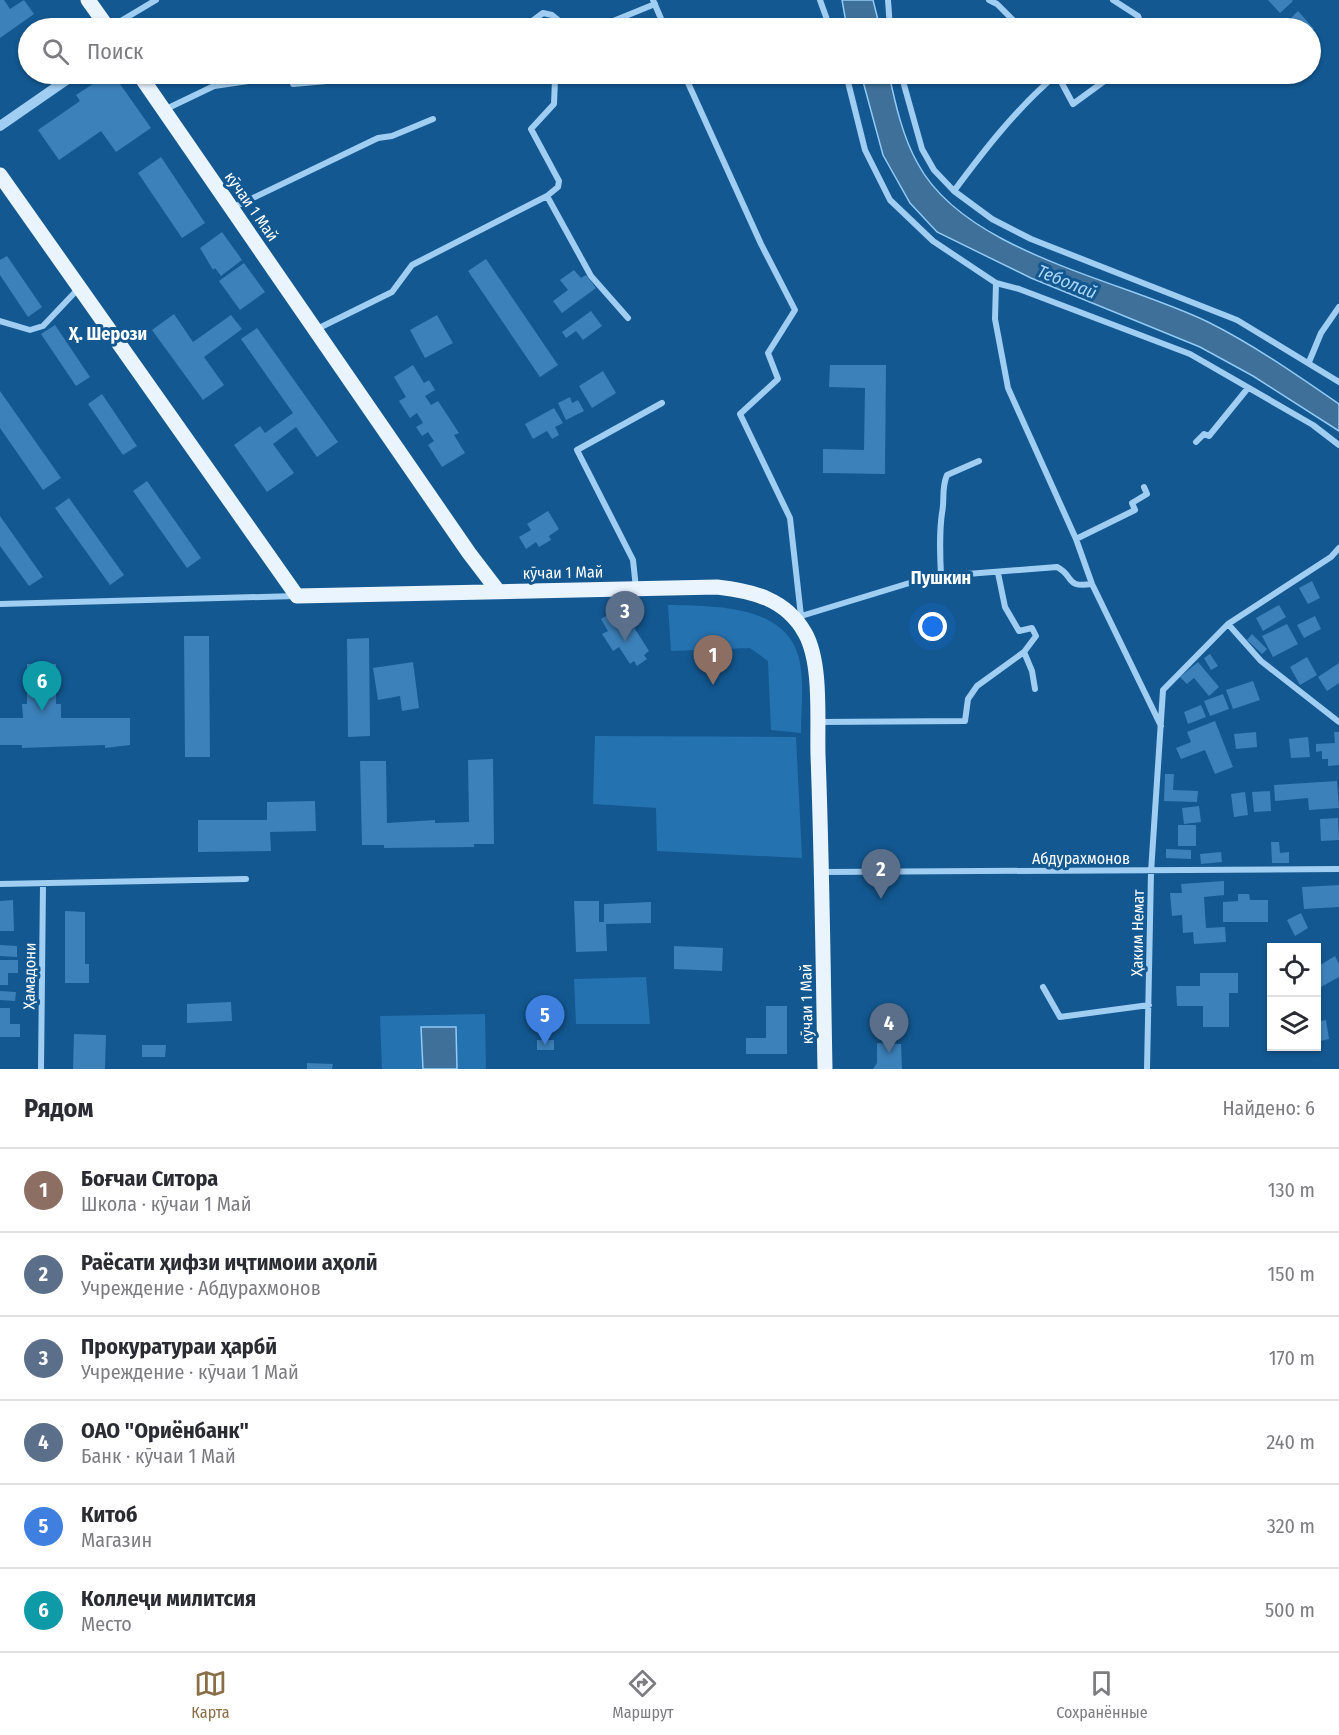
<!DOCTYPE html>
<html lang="ru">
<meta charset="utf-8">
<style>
body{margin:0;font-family:"Fira Sans Condensed",sans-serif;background:#f7f7f7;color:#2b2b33}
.controls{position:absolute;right:18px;bottom:18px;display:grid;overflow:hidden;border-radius:0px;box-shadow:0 2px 4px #0004}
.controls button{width:54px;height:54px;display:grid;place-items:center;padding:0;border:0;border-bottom:2px solid #e1e1e2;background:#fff;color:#2b2b33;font:30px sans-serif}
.you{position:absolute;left:933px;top:627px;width:21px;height:21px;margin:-15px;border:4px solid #fff;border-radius:50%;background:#1a73e8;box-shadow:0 0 0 9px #1a73e833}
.badge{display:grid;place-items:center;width:39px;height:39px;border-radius:50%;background:#8a6e47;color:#fff;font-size:20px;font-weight:700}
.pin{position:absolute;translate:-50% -50px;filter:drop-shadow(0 2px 3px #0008)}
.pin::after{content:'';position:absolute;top:32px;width:21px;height:18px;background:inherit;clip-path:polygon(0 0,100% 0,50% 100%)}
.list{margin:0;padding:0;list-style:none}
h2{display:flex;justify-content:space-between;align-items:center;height:78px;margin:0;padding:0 24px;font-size:26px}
h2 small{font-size:20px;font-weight:400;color:#7c7c81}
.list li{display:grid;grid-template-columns:39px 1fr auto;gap:18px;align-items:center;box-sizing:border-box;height:84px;padding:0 24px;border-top:2px solid #e1e1e2}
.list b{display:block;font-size:22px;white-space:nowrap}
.list p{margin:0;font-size:20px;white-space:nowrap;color:#7c7c81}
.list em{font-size:20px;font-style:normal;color:#7c7c81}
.icon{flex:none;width:33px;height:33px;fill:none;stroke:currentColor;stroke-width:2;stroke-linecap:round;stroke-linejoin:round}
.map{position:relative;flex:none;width:1339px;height:1069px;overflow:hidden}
.search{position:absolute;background:#fff;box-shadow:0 2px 4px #0004;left:18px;right:18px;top:18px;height:66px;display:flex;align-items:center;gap:15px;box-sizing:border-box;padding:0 21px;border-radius:33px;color:#7c7c81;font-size:22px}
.sheet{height:582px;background:#fff}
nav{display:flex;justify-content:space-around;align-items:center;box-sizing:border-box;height:84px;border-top:2px solid #e1e1e2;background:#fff;font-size:16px;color:#7c7c81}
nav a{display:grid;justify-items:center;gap:3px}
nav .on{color:#8a6e47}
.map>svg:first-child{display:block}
</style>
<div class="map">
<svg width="1339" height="1069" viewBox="0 0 1339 1069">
<rect width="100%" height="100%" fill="#135891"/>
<!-- green -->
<path fill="#2572b0" d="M668,605C714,606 790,604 800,663C804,686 801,710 801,733L771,730L768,661L750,648L671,651Z
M595,736L796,737L802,858L657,851L656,808L593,804Z
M646,977L650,1024H576L574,979Z
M485,1014L486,1069H382L380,1016Z"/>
<!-- water -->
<path fill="#3f709a" stroke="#91caf5" stroke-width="1.5" d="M842,0H873L880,28H847Z
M861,74H889C895,103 903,138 918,164C966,253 1122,280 1208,322C1254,345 1297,375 1339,404V431L1253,376L1200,347L1031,278L937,232L910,203L883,155Z
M421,1027H456L457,1069H423Z"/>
<!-- building -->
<path fill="#3c81b9" d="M0,0H4L10,9L24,0L34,14L0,38Z
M1268,0H1292L1293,1L1280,13Z
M1298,11L1314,29L1311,32V28H1294L1288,21Z
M108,74H113L151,128L116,152L101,131L59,160L38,130L80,101L76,95Z
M161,157L205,223L182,238L138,173Z
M222,232L242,260L221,276L215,268L213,270L200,248Z
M7,256L42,307L28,317L0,275V260Z
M486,259L558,365L540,377L468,271Z
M244,263L265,292L240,310L219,281Z
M574,270L581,278L586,275L596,288L562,313L553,301L568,290L560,280Z
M591,311L602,326L583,340L576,331L566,338L562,332Z
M174,314L193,342L231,315L242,329L204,357L224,385L203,400L152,330Z
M437,315L453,343L425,358L410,330Z
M55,325L90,377L76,386L41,334Z
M257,328L338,442L317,457L296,427L273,444L294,473L267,492L234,445L260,426L265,433L293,413L241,339Z
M413,365L424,383L429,380L435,390L425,396L431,405L438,401L459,433L454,435L465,453L442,467L428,445L434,441L428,432L422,436L416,427L423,423L417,413L410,418L399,401L406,397L394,377Z
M830,365H886L885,474L823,473V449L864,450L865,388L829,387Z
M603,371L616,393L592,408L579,386Z
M0,391L61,478L43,490L0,428Z
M102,394L137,446L123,455L88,404Z
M570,397L572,403L578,400L584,411L566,420L558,403Z
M554,408L563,423L555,427L559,435L552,439L547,431L533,439L525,424Z
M147,481L201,558L187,568L133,491Z
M69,498L124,575L110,585L55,508Z
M548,511L559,529L549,536L551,540L539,547L536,542L526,549L519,537L531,530L527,524Z
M0,516L43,577L29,586L0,546Z
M1312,581L1320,598L1308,604L1299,588Z
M1279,605L1286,617L1263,631L1256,618Z
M621,607L649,651L644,655L647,659L637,666L634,661L630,664L619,647L613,651L602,634L608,631L601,619Z
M1315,616L1321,629L1304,638L1297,625Z
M1287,624L1298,644L1273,657L1262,636Z
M1252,634L1267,649L1262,654L1247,640Z
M184,636H209L210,757H185Z
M369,638L370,736L348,737L347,639Z
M1210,654L1218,666L1211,670L1204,658Z
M1307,657L1317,675L1300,685L1290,667Z
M413,662L419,708L402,711L400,696L378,700L373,668Z
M1198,662L1219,687L1209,696L1194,678L1187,684L1180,677Z
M1339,663V683L1327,691L1318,677Z
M27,664H56V704H61V718H130V745L105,748V745L22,748V745H0V718H23L22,704H27Z
M1253,681L1260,700L1233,709L1226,690Z
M1223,694L1229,709L1210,716L1204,701Z
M1201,705L1206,717L1188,724L1184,712Z
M1215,721L1233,767L1215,774L1205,750L1181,759L1176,748L1191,742L1187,732Z
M1256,732L1257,747L1236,749L1234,734Z
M1334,732H1339V765L1328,766V759H1322V751L1316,752V744L1335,743Z
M1308,737L1310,757L1291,758L1289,739Z
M493,759L494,844H474V847L384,848V845H362L360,761H386L387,823L435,820V823L469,822L468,760Z
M1165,774H1174L1173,790L1198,791L1197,802L1164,801Z
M1337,781L1339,808L1309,810L1308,798L1275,801L1274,785Z
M1270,791L1271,811L1254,812L1252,792Z
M1245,792L1248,815L1234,817L1231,794Z
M315,801L316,831L270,832L271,851L198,852V820H267V802Z
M1199,806L1201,822L1184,824L1182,808Z
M1338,818L1339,840L1321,841L1320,819Z
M1178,825H1196V846H1178Z
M1271,842H1279L1280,853L1289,852V863H1272Z
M1166,849L1191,850V859L1166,858Z
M1221,852L1222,862L1201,864L1200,854Z
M1224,881V895L1204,897L1206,928L1225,927L1226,942L1194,944L1193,932L1183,933L1182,915L1172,916L1170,893H1182L1181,884Z
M1339,885V907L1304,909L1302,887Z
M1238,894H1249L1250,900H1268V922H1223V902L1238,901Z
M13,900L14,931H0V901Z
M574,901H599V922H604V904L651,902V923L606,924L607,951L576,952Z
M65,911L85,912V964H89V983H65Z
M1301,913L1308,928L1295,936L1287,920Z
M0,945L17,946V957L0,956Z
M674,946L723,948L722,971L674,969Z
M1335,956L1339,964V977L1319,988L1317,967Z
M0,960H18V973H8V985H0Z
M1200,973H1238V993H1229V1027H1203V1006H1177L1176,986H1200Z
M0,991L16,992L15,1001L0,1000Z
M231,1002L232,1021L187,1023V1004Z
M766,1006H787V1054H746V1038H766Z
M0,1008H10V1024H20V1037H0Z
M1326,1020L1329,1039L1317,1042V1022Z
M74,1034L106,1035L105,1069H73Z
M537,1040H554V1050H537Z
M877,1043L901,1044L902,1069H873L877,1063Z
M142,1045H166L165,1057H142Z
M307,1063L333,1064L332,1069H307Z"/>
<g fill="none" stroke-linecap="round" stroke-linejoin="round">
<!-- minor -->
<path stroke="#a0cdf2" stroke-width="6" d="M653,0L665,28
M820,0L830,28
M888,0L890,28
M989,0L997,4L1021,28
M1113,0L1138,16L1143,28
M531,22L543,13L552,15L568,28
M109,28L156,0
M596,28L655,4
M684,74L761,244L795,310L768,353L778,379L740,414L790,518L801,616
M846,74L865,150L890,200L933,241L996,283L995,319L1008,388L1076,539L1092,584L1161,726
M901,74L922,149L934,170L954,191L992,219L1031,239L1237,320L1339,382
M164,110L214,86L291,75L293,84L361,78L370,74
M954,191C985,149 1017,108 1057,74L1073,104L1114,74
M547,196L558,187L559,181L531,129L554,104L555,80
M232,208L378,138L392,136L433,119
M996,283L1019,289L1190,354L1313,425L1339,445
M0,321L30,330L43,326L79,288
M317,329L392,292L412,265L547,196L591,276L628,318
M1309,362L1321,333L1339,307
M1196,442L1204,434L1209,436L1248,388
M1076,539L1135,510L1132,503L1147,494L1144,487
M941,576C940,554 939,534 942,513C945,499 941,489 947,475L979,461
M636,588L633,560L577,450L662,403
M0,604L296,596
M798,617L929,577L1057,567C1075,576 1064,588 1092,584
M1228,624L1261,661L1339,722
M1024,652L1032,671L1035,689
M818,722L965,721L968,699L977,686L1024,652L1036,636L1032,628L1019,631L1005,607L998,573
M823,872L1339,869
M0,884L246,879
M1043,987L1060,1017L1149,1005
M41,1069L43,884
M1147,1069L1151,872L1163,690L1228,624L1331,557L1339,548"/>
<!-- tertiary -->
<path stroke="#a0cdf2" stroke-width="10" d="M0,126L75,74"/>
<!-- primary -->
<path stroke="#eaf4ff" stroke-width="15" d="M88,0L108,28
M139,74L469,553L498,591
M0,175L297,596L717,587C753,591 786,599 805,633C822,663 817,720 818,755C822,860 823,964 825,1069"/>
</g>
<g text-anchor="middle" stroke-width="6" stroke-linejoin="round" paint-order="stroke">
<!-- street labels -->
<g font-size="16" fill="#fff" stroke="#135891">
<text transform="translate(252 206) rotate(55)" y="6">кӯчаи 1 Май</text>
<text transform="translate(563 572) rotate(-1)" y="6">кӯчаи 1 Май</text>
<text x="1081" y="864">Абдурахмонов</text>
<text transform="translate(1137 933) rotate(-89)" y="6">Ҳаким Немат</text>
<text transform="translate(29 976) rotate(-89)" y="6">Ҳамадони</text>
<text transform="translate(806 1004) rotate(-91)" y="6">кӯчаи 1 Май</text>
</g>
<!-- water labels -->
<g font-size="18" font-style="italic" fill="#acd7f9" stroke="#135891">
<text transform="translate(1067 282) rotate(22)" y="6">Теболай</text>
</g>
<!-- neighbourhood labels -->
<g font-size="18" font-weight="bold" fill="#fff" stroke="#135891">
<text x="108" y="340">Ҳ. Шерози</text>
<text x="941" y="584">Пушкин</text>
</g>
</g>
</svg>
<div class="controls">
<button><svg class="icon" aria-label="locate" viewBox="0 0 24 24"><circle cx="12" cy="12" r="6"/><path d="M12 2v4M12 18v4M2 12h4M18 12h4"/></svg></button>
<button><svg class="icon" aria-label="layers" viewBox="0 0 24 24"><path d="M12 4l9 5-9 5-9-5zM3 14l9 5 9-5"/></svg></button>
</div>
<div class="you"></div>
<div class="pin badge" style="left:713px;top:685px;background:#8d6e63">1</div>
<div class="pin badge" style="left:881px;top:899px;background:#5c6f8a">2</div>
<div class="pin badge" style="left:625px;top:641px;background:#5c6f8a">3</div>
<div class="pin badge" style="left:889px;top:1053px;background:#5c6f8a">4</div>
<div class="pin badge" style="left:545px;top:1045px;background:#3f7fe0">5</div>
<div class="pin badge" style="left:42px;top:711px;background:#0f9aa8">6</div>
<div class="search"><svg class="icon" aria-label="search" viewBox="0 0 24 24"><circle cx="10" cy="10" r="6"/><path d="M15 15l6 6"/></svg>Поиск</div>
</div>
<section class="sheet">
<h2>Рядом<small>Найдено: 6</small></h2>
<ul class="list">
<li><span class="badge" style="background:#8d6e63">1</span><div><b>Боғчаи Ситора</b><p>Школа · кӯчаи 1 Май</p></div><em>130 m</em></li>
<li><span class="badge" style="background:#5c6f8a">2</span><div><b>Раёсати ҳифзи иҷтимоии аҳолӣ</b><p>Учреждение · Абдурахмонов</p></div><em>150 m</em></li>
<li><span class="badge" style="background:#5c6f8a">3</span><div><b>Прокуратураи ҳарбӣ</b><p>Учреждение · кӯчаи 1 Май</p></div><em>170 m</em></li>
<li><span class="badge" style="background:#5c6f8a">4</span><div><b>ОАО &quot;Ориёнбанк&quot;</b><p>Банк · кӯчаи 1 Май</p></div><em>240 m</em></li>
<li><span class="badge" style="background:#3f7fe0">5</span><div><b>Китоб</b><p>Магазин</p></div><em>320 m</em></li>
<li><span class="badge" style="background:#0f9aa8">6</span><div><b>Коллеҷи милитсия</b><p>Место</p></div><em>500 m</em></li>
</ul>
</section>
<nav>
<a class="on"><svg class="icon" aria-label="map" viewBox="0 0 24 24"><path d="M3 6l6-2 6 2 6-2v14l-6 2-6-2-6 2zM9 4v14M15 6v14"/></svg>Карта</a>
<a><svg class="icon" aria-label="directions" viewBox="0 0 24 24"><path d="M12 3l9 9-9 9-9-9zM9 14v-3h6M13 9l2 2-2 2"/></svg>Маршрут</a>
<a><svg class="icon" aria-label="saved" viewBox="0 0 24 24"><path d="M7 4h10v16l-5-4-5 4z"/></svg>Сохранённые</a>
</nav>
